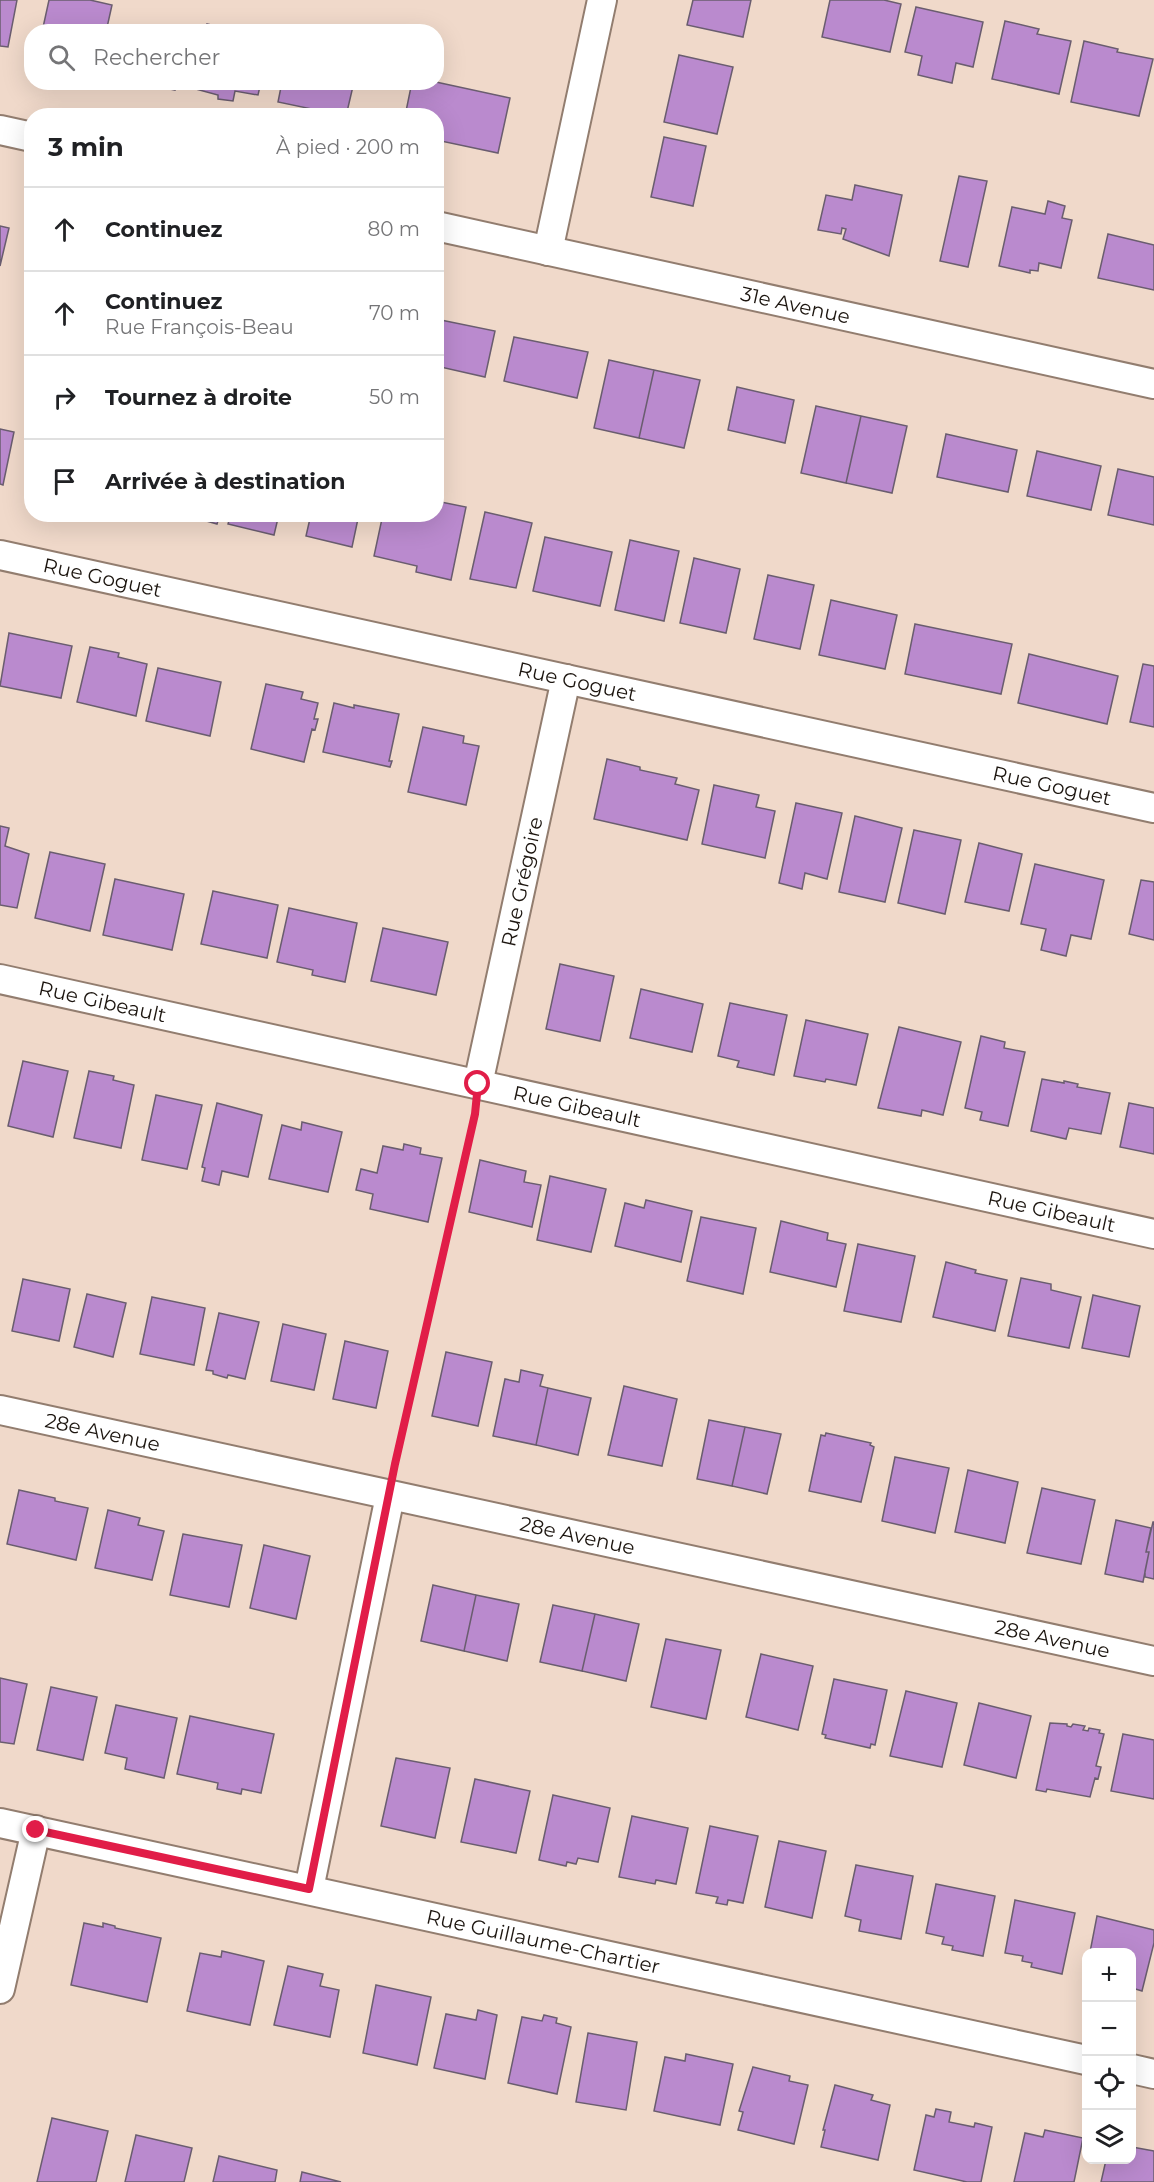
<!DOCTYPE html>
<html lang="fr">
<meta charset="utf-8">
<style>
body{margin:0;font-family:Montserrat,sans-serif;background:#f2f2f2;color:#202124}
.controls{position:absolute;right:18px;bottom:18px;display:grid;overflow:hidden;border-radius:12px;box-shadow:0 6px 24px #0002}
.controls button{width:54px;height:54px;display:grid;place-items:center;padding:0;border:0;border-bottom:2px solid #e0e0e0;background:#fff;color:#202124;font:30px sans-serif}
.stop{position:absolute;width:18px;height:18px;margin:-14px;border:4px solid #e11d48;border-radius:50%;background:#fff}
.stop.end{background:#e11d48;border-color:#fff;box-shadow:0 2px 6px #0008}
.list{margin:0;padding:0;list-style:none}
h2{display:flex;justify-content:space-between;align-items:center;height:78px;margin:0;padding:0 24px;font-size:26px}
h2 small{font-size:20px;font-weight:400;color:#757577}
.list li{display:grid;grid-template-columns:39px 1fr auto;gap:18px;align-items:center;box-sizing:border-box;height:84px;padding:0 24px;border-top:2px solid #e0e0e0}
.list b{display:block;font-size:22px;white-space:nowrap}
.list p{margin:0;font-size:20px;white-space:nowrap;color:#757577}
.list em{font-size:20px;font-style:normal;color:#757577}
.icon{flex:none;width:33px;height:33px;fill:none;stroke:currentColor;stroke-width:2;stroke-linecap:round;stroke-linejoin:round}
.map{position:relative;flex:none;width:1154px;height:2182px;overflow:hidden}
.search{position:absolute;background:#fff;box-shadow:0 6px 24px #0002;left:24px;top:24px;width:420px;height:66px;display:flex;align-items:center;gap:15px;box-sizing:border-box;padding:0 21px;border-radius:24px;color:#757577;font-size:22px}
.panel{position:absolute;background:#fff;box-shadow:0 6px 24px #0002;left:24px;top:108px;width:420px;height:414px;border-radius:24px}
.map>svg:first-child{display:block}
</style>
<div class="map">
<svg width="1154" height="2182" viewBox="0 0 1154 2182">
<rect width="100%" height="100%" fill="#f0d9ca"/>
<!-- building -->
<path fill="#ba8ace" stroke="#6a5d6f" stroke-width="1.5" d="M0,0H17L8,47L0,46Z
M49,0H90L112,5L106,32H42Z
M693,0H751L743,37L687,25Z
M830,0H884L901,4L890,52L822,37Z
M916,7L983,22L973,67L956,63L952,83L918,75L922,56L905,52Z
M1005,21L1039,29L1037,34L1071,41L1059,94L992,79Z
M207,24L243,32H205Z
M138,25L171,32H137Z
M1084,41L1118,49L1117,52L1153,59L1139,116L1071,102Z
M679,55L733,67L717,134L664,122Z
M138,82H177L175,90Z
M194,82H261L258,95L235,91L233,101L218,99V95L192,88Z
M282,82H354L346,116L329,112V116H311L312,109L278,102Z
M412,82H436L510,98L498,153L436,140V116H405Z
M664,137L706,146L693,206L651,197Z
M959,176L987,181L968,267L940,261Z
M855,185L902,195L889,256L843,239L846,229L842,228L841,234L818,230L826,195L852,200Z
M1048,201L1065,206L1062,218L1072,220L1061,268L1039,263L1038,271L1030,270V273L999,266L1012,207L1045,214Z
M0,226L9,228L0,266Z
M1108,234L1154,245V290L1098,278Z
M436,319L495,331L485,377L436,366Z
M514,337L588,352L577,398L504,381Z
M609,360L654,370L639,438L594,428Z
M654,370L700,380L684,448L639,438Z
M737,387L794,400L785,443L728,430Z
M816,406L861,416L846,483L801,473Z
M861,416L907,426L892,493L846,483Z
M0,429L14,432L3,485L0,484Z
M946,434L1017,450L1008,492L937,477Z
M1037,451L1101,466L1091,510L1027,496Z
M1118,469L1154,477V525L1108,515Z
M436,501L466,507L451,580L416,572L417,566L374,556L383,514H436Z
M485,512L532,523L516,588L470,579Z
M190,514H220L217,524L189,516Z
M231,514H279L274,535L228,524Z
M311,514H359L352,547L306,536Z
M545,537L612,552L600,606L533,591Z
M630,540L679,551L664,621L615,610Z
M694,558L740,569L726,633L680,623Z
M768,575L814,585L800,649L754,639Z
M831,600L897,615L885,669L819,655Z
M915,624L1012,644L1001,694L905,674Z
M9,633L72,646L61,698L0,686Z
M90,647L119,653L118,657L147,664L136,716L77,702Z
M1029,654L1118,676L1107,724L1018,703Z
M1143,664L1154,666V727L1130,722Z
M158,668L221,682L210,736L146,721Z
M266,684L303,692L301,699L318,703L314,719H318L315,730L312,729L304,762L251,749Z
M334,703L354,708V705L399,714L389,761H392L390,767L323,752Z
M423,727L464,736L463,743L479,746L466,805L408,792Z
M607,759L640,767V770L677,778L675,784L699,790L687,840L594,819Z
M714,785L759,795L756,807L775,811L765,858L702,844Z
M796,803L842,813L827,879L805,873L802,889L779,883Z
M855,816L902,828L885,902L839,892Z
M0,826L9,828L5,846L29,854L17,908L0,905Z
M914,830L961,840L945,914L898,903Z
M979,843L1022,854L1009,911L965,902Z
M50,852L105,864L90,931L35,918Z
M1035,864L1104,880L1091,939L1071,935L1066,956L1041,950L1046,929L1021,924Z
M115,879L184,894L172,950L103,935Z
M1141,880L1154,882V940L1129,934Z
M213,891L278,905L267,958L201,944Z
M289,908L357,923L345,982L312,975L313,970L277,962Z
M383,928L448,942L436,995L371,981Z
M560,964L614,976L600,1041L546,1029Z
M641,989L703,1004L692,1052L630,1038Z
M730,1003L787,1015L774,1075L737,1067L739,1061L718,1056Z
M806,1020L868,1034L856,1085L826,1079L825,1082L794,1076Z
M899,1027L961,1042L943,1115L922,1110L921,1116L878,1108Z
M981,1036L1005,1042L1004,1048L1025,1052L1008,1126L980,1120L982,1112L965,1108Z
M23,1061L68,1071L53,1137L8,1126Z
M89,1071L114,1076L113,1080L134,1085L121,1148L74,1138Z
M1042,1079L1064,1083V1081L1078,1084L1077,1087L1110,1093L1101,1134L1069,1128L1066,1139L1031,1131Z
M156,1095L202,1105L187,1169L142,1160Z
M217,1103L262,1115L248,1177L222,1171L219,1185L202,1181L205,1168L202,1167Z
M1129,1103L1154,1108V1154L1120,1147Z
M302,1122L342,1132L328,1192L269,1179L282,1125L301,1130Z
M404,1144L421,1148L420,1154L442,1158L428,1222L370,1209L373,1194L356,1190L361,1169L377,1173L383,1146L403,1150Z
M480,1160L526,1171L524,1182L541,1185L532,1227L469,1212Z
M550,1176L606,1189L591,1252L537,1240Z
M646,1200L692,1211L681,1262L615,1246L625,1203L644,1208Z
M701,1217L756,1228L743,1294L687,1281Z
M781,1221L828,1233L827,1240L846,1244L836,1287L770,1272Z
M858,1244L915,1256L901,1322L844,1311Z
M946,1262L976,1270L975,1273L1007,1280L995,1331L933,1317Z
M1021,1278L1051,1284V1290L1081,1297L1069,1348L1008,1336Z
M23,1279L70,1289L59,1341L12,1331Z
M87,1294L126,1303L113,1357L74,1347Z
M1093,1295L1140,1306L1129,1357L1082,1348Z
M152,1297L205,1308L194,1365L140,1354Z
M219,1313L259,1322L245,1379L228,1375L227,1378L213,1374V1371L206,1370Z
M283,1324L326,1334L314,1390L271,1381Z
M345,1341L388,1351L376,1408L333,1399Z
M446,1352L492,1362L478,1426L432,1416Z
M521,1370L543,1375L540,1386L548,1388L536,1445L493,1436L505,1379L519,1382Z
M624,1386L677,1399L662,1466L608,1455Z
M548,1388L591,1398L578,1455L536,1445Z
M709,1420L745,1427L732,1486L697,1479Z
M745,1427L781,1434L767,1494L732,1486Z
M826,1433L871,1443L870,1445L874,1447L861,1502L809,1491L821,1435L825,1436Z
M895,1457L949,1468L935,1533L882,1521Z
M968,1470L1018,1482L1005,1543L955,1532Z
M1042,1488L1095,1500L1081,1564L1027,1553Z
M19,1490L55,1498V1501L88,1508L76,1560L7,1544Z
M108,1510L140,1518L138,1525L164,1531L152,1580L95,1568Z
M1116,1520L1151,1528L1146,1552H1149L1143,1582L1105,1574Z
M1153,1522H1154V1579L1145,1577V1571L1149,1552H1146Z
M183,1534L242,1545L229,1607L170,1595Z
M264,1545L310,1556L296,1619L250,1608Z
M433,1585L476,1595L464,1651L421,1641Z
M476,1595L519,1604L507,1661L464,1651Z
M553,1605L595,1614L582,1671L540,1662Z
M595,1614L639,1624L626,1681L582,1671Z
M666,1639L721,1650L706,1719L651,1707Z
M761,1654L813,1666L798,1730L746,1717Z
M0,1678L27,1684L14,1744L0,1742Z
M834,1679L887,1690L875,1745L871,1744L870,1748L825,1738L826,1735L822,1734Z
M51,1687L97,1697L83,1760L37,1750Z
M906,1691L957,1703L942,1767L890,1756Z
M979,1703L1031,1716L1016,1778L964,1765Z
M116,1705L177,1718L164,1778L125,1769L127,1758L105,1753Z
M190,1716L274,1734L261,1793L242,1789L241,1794L217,1789L218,1783L177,1774Z
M1050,1723L1067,1724V1726L1071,1727L1073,1724L1085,1726L1083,1730L1088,1731L1089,1728L1100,1730L1099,1733L1104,1734L1096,1766L1101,1767L1098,1779L1095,1778L1090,1797L1047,1789L1046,1792L1036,1790Z
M1123,1734L1154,1740V1799L1111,1791Z
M396,1758L450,1768L435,1838L381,1826Z
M475,1779L530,1791L516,1853L461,1842Z
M553,1795L610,1808L598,1862L578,1858L576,1864L567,1862L566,1866L539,1860Z
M632,1816L688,1828L676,1884L656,1880L655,1884L619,1877Z
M710,1826L758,1836L743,1903L728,1900L727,1905L716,1903L718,1897L696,1893Z
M779,1841L826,1851L812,1918L765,1907Z
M856,1865L913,1876L901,1939L859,1931L861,1920L845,1916Z
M936,1884L995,1896L983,1956L952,1950L953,1946L942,1944L944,1937L926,1933Z
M1015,1900L1075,1913L1062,1974L1031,1967L1032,1963L1022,1961L1023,1956L1005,1953Z
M1097,1916L1154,1930V1943L1142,1991L1132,1988V1952H1090Z
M84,1923L103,1927V1923L115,1926V1928L161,1938L147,2002L71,1985Z
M222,1951L264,1961L250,2025L187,2011L200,1953L221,1957Z
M288,1966L323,1974L320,1986L339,1990L330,2037L274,2025Z
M376,1985L431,1997L417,2065L363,2053Z
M478,2010L497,2015L485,2079L434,2068L446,2014L476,2020Z
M544,2015L557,2018L556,2023L571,2027L557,2094L508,2083L522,2017L542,2021Z
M588,2033L637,2042L626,2110L576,2102Z
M686,2054L733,2064L720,2125L654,2111L665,2057L685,2061Z
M753,2067L790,2076L789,2081L808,2085L794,2144L738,2130L743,2112L739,2111Z
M835,2085L873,2095L871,2100L890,2105L878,2160L821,2147L825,2130H823Z
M936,2109L951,2112L949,2122L974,2127L975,2123L992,2127L981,2182H967L914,2170L926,2115L934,2117Z
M52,2118L108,2131L96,2182H37Z
M1045,2130L1083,2138L1074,2182H1014L1025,2133L1043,2137Z
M136,2135L192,2148L184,2182H125Z
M1132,2147L1154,2151V2182H1101L1106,2160H1132Z
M219,2156L277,2170L275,2182H213Z
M302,2172L341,2182H300Z"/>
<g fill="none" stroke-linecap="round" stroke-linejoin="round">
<defs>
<g id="street">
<path d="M0,130L32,137"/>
<path id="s1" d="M436,226L1154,384"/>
<path d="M548,251L602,0"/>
<path id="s2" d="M0,555L1154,808"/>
<path id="s3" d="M0,979L1154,1234"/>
<path id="s4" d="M478,1084L566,679"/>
<path id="s5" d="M0,1410L1154,1661"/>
<path id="s6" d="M0,1823L1086,2060"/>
<path d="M309,1889L390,1496"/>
<path d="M0,1989L36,1830"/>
<path d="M1132,2069L1154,2074"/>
</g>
</defs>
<!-- street casing -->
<use href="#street" stroke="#927d6f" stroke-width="32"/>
<!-- path -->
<path stroke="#9b8a7f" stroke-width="4" stroke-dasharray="1.5 4.5" stroke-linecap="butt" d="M396,1463L474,1116"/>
<!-- street -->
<use href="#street" stroke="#fff" stroke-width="28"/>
</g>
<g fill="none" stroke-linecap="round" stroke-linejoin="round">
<!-- route -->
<path stroke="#e11d48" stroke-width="8" d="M36,1830L309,1889L395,1464L475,1114L478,1084"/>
</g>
<g text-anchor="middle" stroke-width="5" stroke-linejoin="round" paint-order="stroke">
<!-- street labels -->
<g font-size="20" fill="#1c150f" stroke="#f0d9ca">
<text dy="7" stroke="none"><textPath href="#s1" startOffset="368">31e Avenue</textPath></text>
<text dy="7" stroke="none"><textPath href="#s2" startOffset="105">Rue Goguet</textPath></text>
<text dy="7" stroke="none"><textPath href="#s2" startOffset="591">Rue Goguet</textPath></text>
<text dy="7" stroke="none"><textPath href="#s2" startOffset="1077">Rue Goguet</textPath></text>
<text dy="7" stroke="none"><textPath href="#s4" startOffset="207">Rue Grégoire</textPath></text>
<text dy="7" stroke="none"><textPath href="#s3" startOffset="105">Rue Gibeault</textPath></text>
<text dy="7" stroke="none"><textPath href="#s3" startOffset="591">Rue Gibeault</textPath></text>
<text dy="7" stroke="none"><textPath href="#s3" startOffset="1077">Rue Gibeault</textPath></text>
<text dy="7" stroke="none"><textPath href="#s5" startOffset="105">28e Avenue</textPath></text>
<text dy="7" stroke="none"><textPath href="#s5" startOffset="591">28e Avenue</textPath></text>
<text dy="7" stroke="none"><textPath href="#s5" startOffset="1077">28e Avenue</textPath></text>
<text dy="7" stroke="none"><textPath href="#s6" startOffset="556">Rue Guillaume-Chartier</textPath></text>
</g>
</g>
</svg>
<div class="controls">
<button>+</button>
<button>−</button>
<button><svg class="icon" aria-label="locate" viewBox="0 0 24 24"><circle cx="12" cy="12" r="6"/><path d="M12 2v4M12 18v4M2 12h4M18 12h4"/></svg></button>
<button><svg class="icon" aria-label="layers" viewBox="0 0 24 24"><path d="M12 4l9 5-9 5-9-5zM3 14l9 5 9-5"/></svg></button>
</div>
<div class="stop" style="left:478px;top:1084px"></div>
<div class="stop end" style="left:36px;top:1830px"></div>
<div class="search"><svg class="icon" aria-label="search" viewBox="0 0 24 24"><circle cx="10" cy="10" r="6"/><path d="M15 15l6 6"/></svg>Rechercher</div>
<section class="panel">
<h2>3 min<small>À pied · 200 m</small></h2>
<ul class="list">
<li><svg class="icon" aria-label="ahead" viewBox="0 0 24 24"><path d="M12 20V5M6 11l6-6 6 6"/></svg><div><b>Continuez</b></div><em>80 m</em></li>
<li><svg class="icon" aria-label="ahead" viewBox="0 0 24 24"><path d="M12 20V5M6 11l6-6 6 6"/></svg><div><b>Continuez</b><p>Rue François-Beau</p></div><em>70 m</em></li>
<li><svg class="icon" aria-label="right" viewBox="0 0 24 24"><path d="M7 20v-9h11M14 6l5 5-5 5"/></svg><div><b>Tournez à droite</b></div><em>50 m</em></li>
<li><svg class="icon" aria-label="arrive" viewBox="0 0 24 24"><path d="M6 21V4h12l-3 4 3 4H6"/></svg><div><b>Arrivée à destination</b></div></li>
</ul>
</section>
</div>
